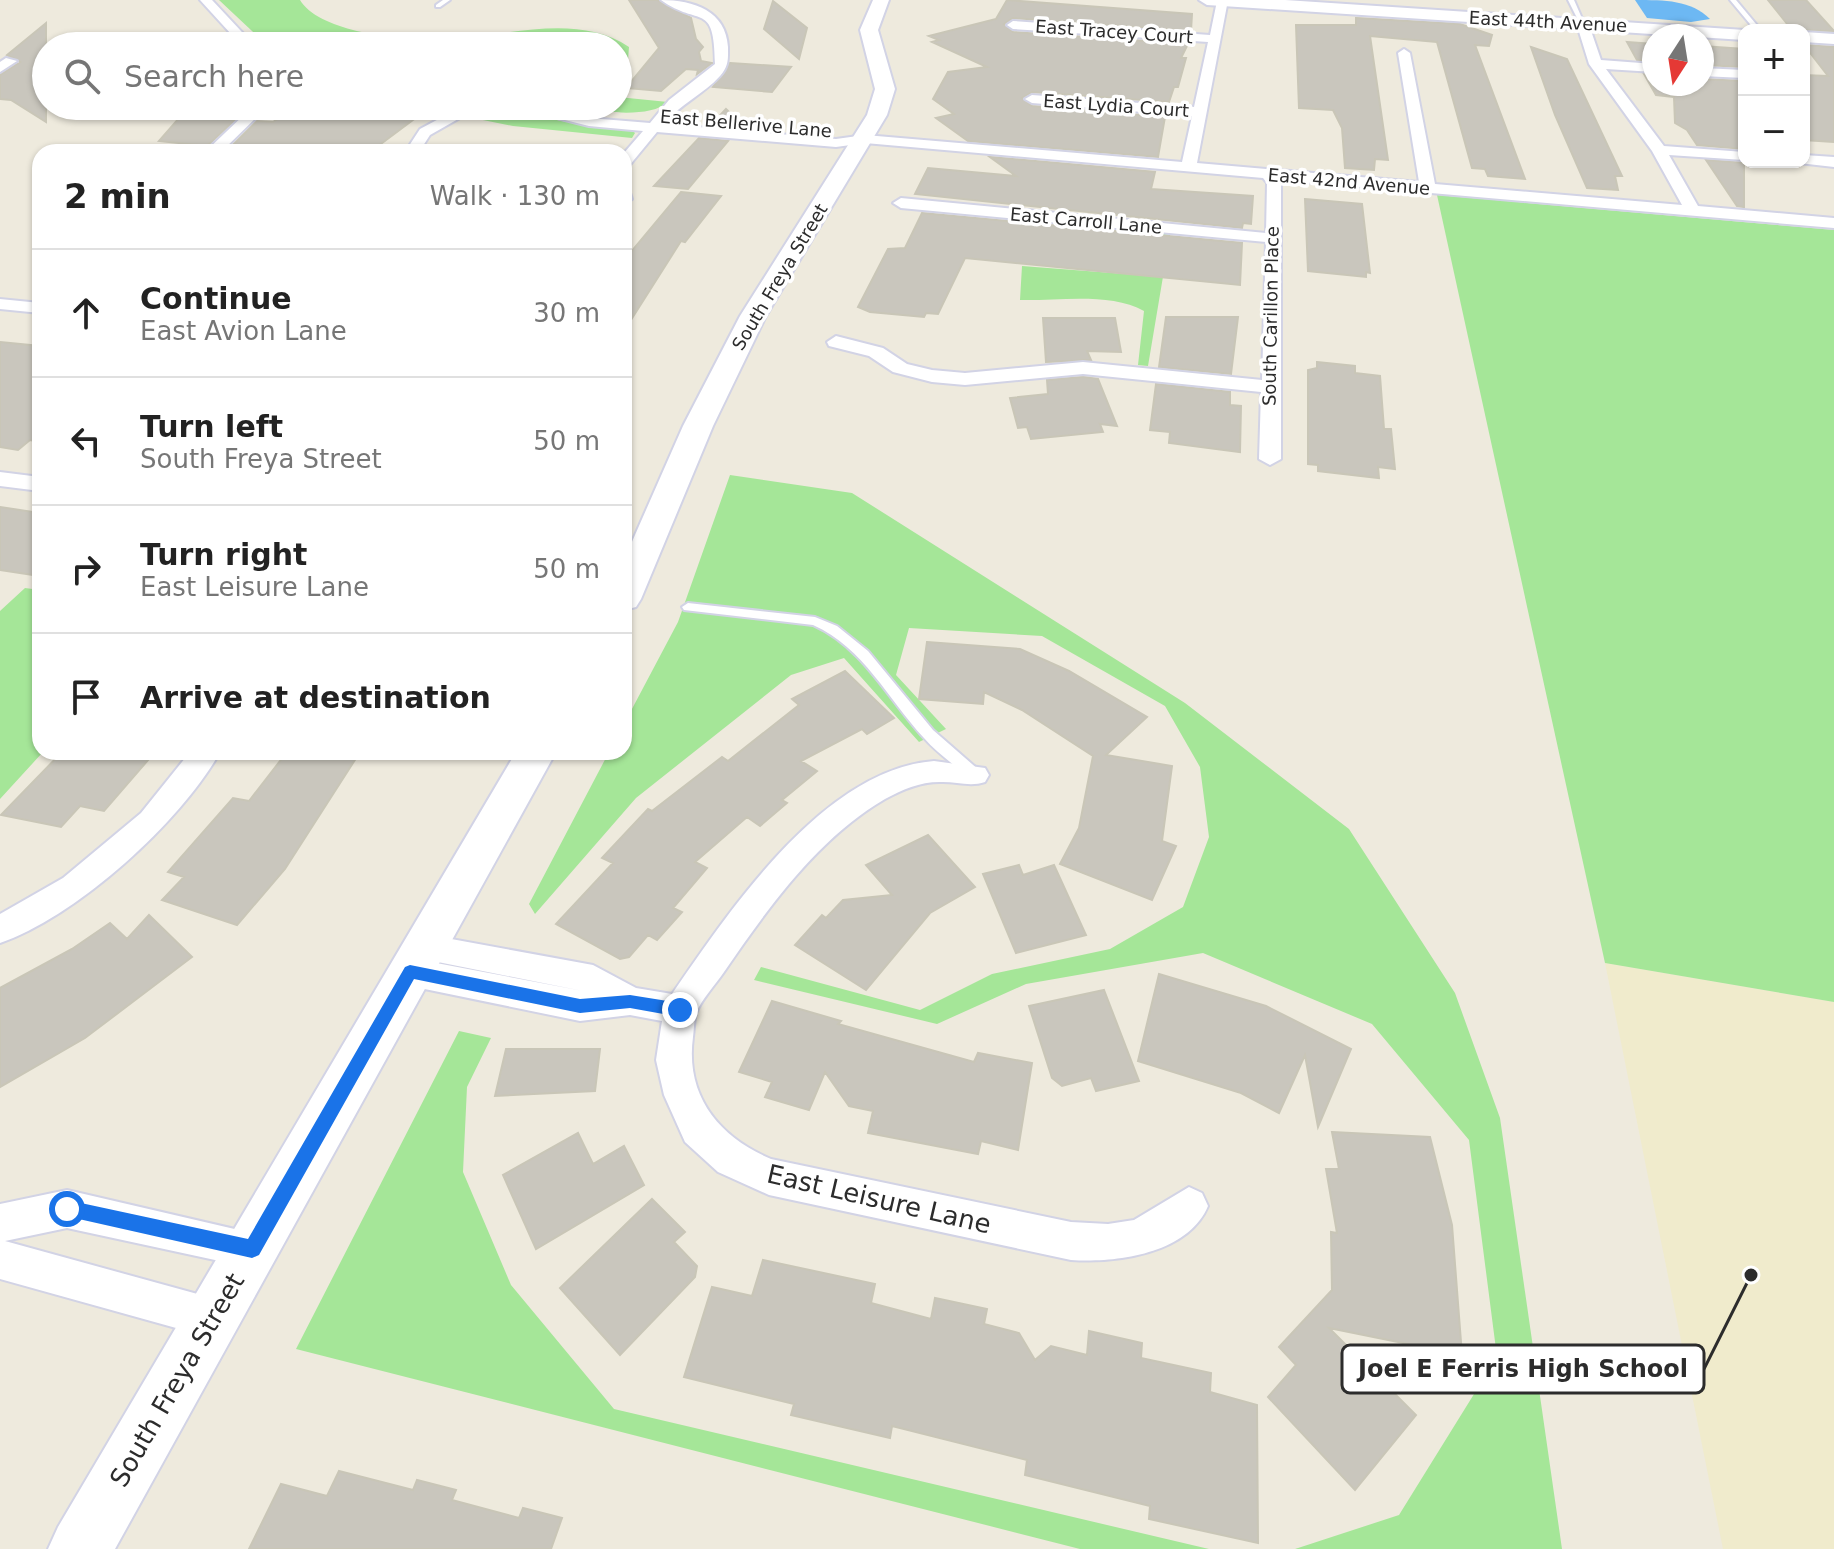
<!DOCTYPE html>
<meta charset="utf-8">
<style>
body{margin:0;font-family:"DejaVu Sans",sans-serif;background:#f6f6f6;color:#222}
.controls{position:absolute;right:24px;top:24px;display:grid;overflow:hidden;border-radius:16px;box-shadow:0 2px 6px #0004}
.controls button{width:72px;height:72px;display:grid;place-items:center;padding:0;border:0;border-bottom:2px solid #e0e0e0;background:#fff;color:#222;font:40px sans-serif}
.compass{position:absolute;left:1642px;top:24px;width:72px;height:72px;border-radius:50%;background:#fff;box-shadow:0 2px 6px #0004;rotate:192deg}
.stop{position:absolute;width:24px;height:24px;margin:-18px;border:6px solid #1a73e8;border-radius:50%;background:#fff}
.stop.end{background:#1a73e8;border-color:#fff;box-shadow:0 2px 8px #0008}
.list{margin:0;padding:0;list-style:none}
h2{display:flex;justify-content:space-between;align-items:center;height:104px;margin:0;padding:0 32px;font-size:34px}
h2 small{font-size:26px;font-weight:400;color:#767676}
.list li{display:grid;grid-template-columns:52px 1fr auto;gap:24px;align-items:center;box-sizing:border-box;height:128px;padding:0 32px;border-top:2px solid #e0e0e0}
.list b{display:block;font-size:30px;white-space:nowrap}
.list p{margin:0;font-size:26px;white-space:nowrap;color:#767676}
.list em{font-size:26px;font-style:normal;color:#767676}
.icon{flex:none;width:44px;height:44px;fill:none;stroke:currentColor;stroke-width:2;stroke-linecap:round;stroke-linejoin:round}
.map{position:relative;flex:none;width:1834px;height:1549px;overflow:hidden}
.search{position:absolute;background:#fff;box-shadow:0 2px 6px #0004;left:32px;top:32px;width:600px;height:88px;display:flex;align-items:center;gap:20px;box-sizing:border-box;padding:0 28px;border-radius:44px;color:#767676;font-size:30px}
.panel{position:absolute;background:#fff;box-shadow:0 2px 6px #0004;left:32px;top:144px;width:600px;height:616px;border-radius:24px}
.map>svg:first-child{display:block}
</style>
<div class="map">
<svg width="1834" height="1549" viewBox="0 0 1834 1549">
<rect width="100%" height="100%" fill="#eeeadd"/>
<!-- education -->
<path fill="#f0ebcc" d="M1605,963L1834,1002V1549H1723Z"/>
<!-- green -->
<path fill="#a5e698" d="M219,0H300C320,34 412,42 449,39C506,36 578,12 629,47L628,60L618,71V46H268Z
M618,97L668,102C646,122 584,108 555,106H618Z
M493,107L582,125L631,129L635,133L632,138L513,126L468,117Z
M1437,195L1834,230V1002L1605,963Z
M1159,233L1170,235L1148,366L1138,365L1144,311C1110,292 1058,301 1020,300L1022,266L1151,276Z
M730,475L852,493L1185,703L1349,829L1455,993L1500,1118L1562,1549H1295L1399,1515L1497,1357L1469,1140L1372,1024L1203,953L1026,984L937,1024L754,980L761,967L920,1010L992,974L1110,949L1183,907L1209,837L1200,767L1165,706L1042,636L909,628L896,675L946,729L919,742L844,658L791,675L636,798L535,914L529,904L609,752H624V724L678,622Z
M25,588L40,590L43,752L0,799V611Z
M459,1031L491,1038L467,1087L463,1172L511,1285L614,1409L1209,1549H1080L296,1349Z"/>
<!-- water -->
<path fill="#6db8f3" d="M1635,0C1665,0 1691,0 1710,19L1691,22L1647,18Z"/>
<!-- building -->
<path fill="#c9c6bd" stroke="#c9c6b7" stroke-width="2" d="M629,0H658L691,18L696,39L703,47L699,52L701,61L712,63L697,74L698,70L686,69L661,91L626,88L659,48Z
M1007,0L1192,14L1191,31L1013,18L1004,24L1013,32L1188,44L1181,58H1186L1178,87H1174L1169,102L1032,92L1022,98L1032,106L1165,117L1158,157L968,141L936,118L954,114L933,99L948,72L987,67L932,42L939,40L929,36L996,19Z
M1768,0H1806L1834,31L1792,30Z
M773,1L807,28L799,59L764,29Z
M1356,18L1460,24L1492,35L1489,46L1475,45L1525,179L1488,176L1485,169L1472,168L1437,42L1370,36L1388,160L1375,159L1374,170L1345,168L1342,128L1333,110L1299,108L1296,25H1356Z
M46,23V122L11,100L0,99V75L20,62L7,55Z
M1627,42L1654,44V61L1637,60Z
M1804,45L1834,47V142L1804,140V75L1828,76Z
M1702,46L1744,49V67L1702,65Z
M1531,47L1567,59L1622,176H1615L1618,190L1587,188L1555,115Z
M730,63L791,67L772,92L713,87Z
M1644,74L1654,75V84H1702V79L1744,81V149L1697,145L1687,130L1675,123L1674,97L1656,95Z
M297,106H422L416,110L425,111L370,152H276L230,148L257,121L273,122Z
M726,109L742,124L739,128L711,125Z
M180,117L235,120L207,146L159,141Z
M699,138L728,141L688,189L654,186Z
M990,157L1155,172L1151,189L1253,196L1251,224L1243,223L1242,228L915,194L928,168L1016,176Z
M1706,160L1744,163V207L1737,206Z
M681,192L721,196L685,242L681,241L624,331L626,258Z
M1305,199L1362,204L1370,273L1366,272V277L1308,271Z
M922,213L1242,243L1240,285L965,258L938,314L926,313L924,317L870,312L858,307L888,249L905,248Z
M1166,317H1238L1231,374L1159,367Z
M1043,318H1115L1121,352L1087,351L1091,360L1046,362Z
M0,342L40,346V442L30,440L18,450L0,447Z
M1317,362L1355,366V373L1380,376L1384,429H1391L1395,469L1378,467L1379,478L1318,471V465L1308,464V370L1317,368Z
M1083,377L1098,379L1117,426L1100,424L1103,432L1031,439L1027,427L1018,428L1010,398L1048,394L1047,380Z
M1156,384L1230,392V405L1241,406L1240,452L1169,443L1170,432L1150,430Z
M0,507L40,513V576L0,570Z
M927,642L1020,649L1069,671L1147,717L1106,755L1172,766L1162,841L1176,846L1152,900L1060,864L1079,828L1093,756L1022,710L984,692L983,704L919,699Z
M845,671L894,718L867,734L862,729L801,761L817,771L782,800L787,803L760,826L747,817L695,862L707,868L673,908L682,912L657,940L648,935L629,957L620,959L556,924L613,863L602,858L648,809L652,811L722,757L728,761L799,705L792,699Z
M62,752H155L104,811L80,806L61,827L1,815Z
M287,752H360L285,869L237,925L162,900L184,877L168,872L233,798L249,801Z
M928,835L975,887L930,913L866,990L795,945L822,915L826,918L843,900L892,895L866,865Z
M1019,865L1023,875L1054,865L1086,935L1016,953L983,874Z
M149,915L192,957L85,1038L0,1087V988L72,949L110,923L127,939Z
M1159,974L1266,1006L1351,1049L1318,1127L1305,1055L1279,1113L1241,1093L1138,1061Z
M1104,990L1139,1081L1096,1091L1091,1078L1062,1086L1052,1078L1029,1006Z
M772,1001L841,1021L838,1024L974,1062L978,1053L1032,1063L1018,1150L981,1141L978,1154L868,1133L873,1111L849,1106L825,1072L809,1110L765,1097L772,1082L739,1072Z
M506,1049H600L595,1091L495,1096Z
M1332,1132L1430,1137L1452,1225L1462,1355L1329,1328L1416,1415L1355,1490L1268,1397L1296,1365L1279,1347L1332,1290L1331,1232L1337,1233L1326,1169H1339Z
M578,1133L593,1164L624,1146L644,1185L536,1249L503,1175Z
M652,1199L685,1232L674,1242L697,1266L695,1277L620,1355L560,1288Z
M763,1260L875,1284L871,1303L931,1319L935,1298L987,1309L984,1324L1019,1333L1035,1360L1051,1346L1087,1355L1089,1331L1142,1343L1141,1358L1211,1373L1210,1392L1257,1405L1258,1543L1149,1519L1150,1506L1025,1475L1027,1460L892,1426L890,1438L791,1415L794,1404L684,1377L712,1287L752,1296Z
M339,1471L413,1490L417,1480L456,1490L452,1500L519,1518L523,1508L562,1518L551,1549H249L281,1484L327,1496Z"/>
<g fill="none" stroke-linecap="round" stroke-linejoin="round">
<defs>
<path id="lane" d="M443,0H450L440,7H436V5Z
M1568,0H1574L1584,23L1579,22Z
M1730,0H1736L1761,30H1755Z
M688,603L815,617L837,626L868,651L933,730L980,771L982,775L980,779H970C955,765 937,753 924,738C887,698 864,648 813,625L684,610L682,607Z"/>
<path id="street" d="M200,0H212L255,46H242Z
M661,0C694,0 726,11 728,47C728,59 729,66 720,76C704,94 680,104 664,124L836,139L865,135L1182,162L1192,116L1032,103L1025,99L1032,95L1194,107L1208,42L1013,29L1007,25L1013,21L1210,35L1217,1L1228,0L1197,163L1419,182L1398,53L1404,49L1410,53L1435,184L1682,205L1652,151L1589,64L1576,22L1582,18L1588,22L1601,60L1654,64V72L1606,69L1664,146L1744,152V160L1669,155L1698,206L1834,218V228L1281,180V459L1270,465L1259,459L1261,392L1083,374L965,385L932,382L893,372L869,356L829,346L827,342L836,336L883,348L907,364L932,370L965,373L1083,362L1262,380L1266,242L901,208L893,203L901,198L1266,233L1267,183L1263,178L865,143L836,147L657,132L629,166L624,168V153L643,131L589,126L521,109L519,106H543L589,118L650,123L669,100L715,64C714,0 700,28 661,0Z
M6,58L17,61L0,72V62Z
M1702,68L1744,70V78L1702,76Z
M202,106H268L221,152H205L246,113L209,110Z
M463,106H481L430,135L419,152H405L420,129Z
M1804,155L1834,157V167L1799,163L1804,162Z
M624,191L630,193L632,199L624,204Z
M0,299L40,303V313L0,309Z
M0,472L40,477V491L0,486Z
M190,752H220C181,822 76,917 0,943V914L63,878L141,813Z
M934,761L985,768L989,775L985,782C971,787 957,782 943,782C922,781 903,789 885,799C818,838 767,909 724,972C715,985 702,999 696,1013C694,1020 694,1030 693,1037C685,1096 719,1137 771,1159L1071,1222L1108,1224L1134,1220L1189,1187L1202,1193L1208,1206C1188,1254 1116,1263 1071,1260L769,1195L718,1172L685,1142L664,1095L656,1060L662,1021L630,1015L580,1021L410,986L399,982L394,972L399,962L410,958L583,991L413,957L408,947L413,937L424,934L593,965L636,988L672,994C729,911 824,769 934,761Z
M67,1190L265,1236L271,1249L265,1262L252,1268L67,1228L5,1241L212,1298L226,1304L232,1318L226,1332L212,1338L0,1279V1204Z"/>
<path id="secondary" d="M873,0H889L878,30L895,89L887,115L766,316L713,426L641,599L636,607L624,610V560L683,426L740,316L867,115L875,89L860,30Z
M1199,0H1285L1745,30L1744,40L1207,5Z
M1804,32L1834,34V44L1804,42Z
M516,752H556L115,1549H48L58,1527Z"/>
</defs>
<!-- lane casing -->
<use href="#lane" stroke="#d2d3e5" stroke-width="4"/>
<!-- street casing -->
<use href="#street" stroke="#d2d3e5" stroke-width="4"/>
<!-- secondary casing -->
<use href="#secondary" stroke="#d2d3e5" stroke-width="4"/>
<!-- lane -->
<use href="#lane" fill="#fff" fill-rule="evenodd"/>
<!-- street -->
<use href="#street" fill="#fff" fill-rule="evenodd"/>
<!-- secondary -->
<use href="#secondary" fill="#fff" fill-rule="evenodd"/>
</g>
<!-- route -->
<path fill="#1a73e8" d="M410,965L580,999L630,995L680,1003L687,1010L680,1017L630,1008L580,1013L414,979L259,1255L252,1258L61,1215V1203L67,1200L248,1239L405,967Z"/>
<g text-anchor="middle" stroke-width="7" stroke-linejoin="round" paint-order="stroke">
<!-- far-street labels -->
<g font-size="18" fill="#2c2c2c" stroke="#fff">
<text transform="translate(1548 22) rotate(3)" y="6">East 44th Avenue</text>
<text transform="translate(1114 32) rotate(4)" y="6">East Tracey Court</text>
<text transform="translate(1116 106) rotate(4)" y="6">East Lydia Court</text>
<text transform="translate(746 124) rotate(5)" y="6">East Bellerive Lane</text>
<text transform="translate(1349 182) rotate(5)" y="6">East 42nd Avenue</text>
<text transform="translate(1086 221) rotate(5)" y="6">East Carroll Lane</text>
<text transform="translate(780 277) rotate(-59)" y="6">South Freya Street</text>
<text transform="translate(1271 316) rotate(-89)" y="6">South Carillon Place</text>
</g>
<!-- near-street labels -->
<g font-size="26" fill="#2c2c2c" stroke="#fff">
<text transform="translate(879 1199) rotate(13)" y="9">East Leisure Lane</text>
<text transform="translate(177 1380) rotate(-60)" y="9">South Freya Street</text>
</g>
</g>
<!-- callouts -->
<path fill="none" stroke="#2c2c2c" stroke-width="3" d="M1751 1275L1704 1369"/>
<circle fill="#2c2c2c" stroke="#fff" stroke-width="3" cx="1751" cy="1275" r="8"/>
<rect fill="#fff" stroke="#2c2c2c" stroke-width="3" x="1342" y="1345" width="362" height="48" rx="8"/>
<g font-size="24" text-anchor="middle" font-weight="bold" fill="#2c2c2c">
<text x="1523" y="1377">Joel E Ferris High School</text>
</g>
</svg>
<div class="controls">
<button>+</button>
<button>−</button>
</div>
<svg class="compass" viewBox="-18 -18 36 36"><path d="M0-13l5 13h-10z" fill="#e53935"/><path d="M0 13l5-13h-10z" fill="#767676"/></svg>
<div class="stop" style="left:67px;top:1209px"></div>
<div class="stop end" style="left:680px;top:1010px"></div>
<div class="search"><svg class="icon" aria-label="search" viewBox="0 0 24 24"><circle cx="10" cy="10" r="6"/><path d="M15 15l6 6"/></svg>Search here</div>
<section class="panel">
<h2>2 min<small>Walk · 130 m</small></h2>
<ul class="list">
<li><svg class="icon" aria-label="ahead" viewBox="0 0 24 24"><path d="M12 20V5M6 11l6-6 6 6"/></svg><div><b>Continue</b><p>East Avion Lane</p></div><em>30 m</em></li>
<li><svg class="icon" aria-label="left" viewBox="0 0 24 24"><path d="M17 20v-9H6M10 6l-5 5 5 5"/></svg><div><b>Turn left</b><p>South Freya Street</p></div><em>50 m</em></li>
<li><svg class="icon" aria-label="right" viewBox="0 0 24 24"><path d="M7 20v-9h11M14 6l5 5-5 5"/></svg><div><b>Turn right</b><p>East Leisure Lane</p></div><em>50 m</em></li>
<li><svg class="icon" aria-label="arrive" viewBox="0 0 24 24"><path d="M6 21V4h12l-3 4 3 4H6"/></svg><div><b>Arrive at destination</b></div></li>
</ul>
</section>
</div>
